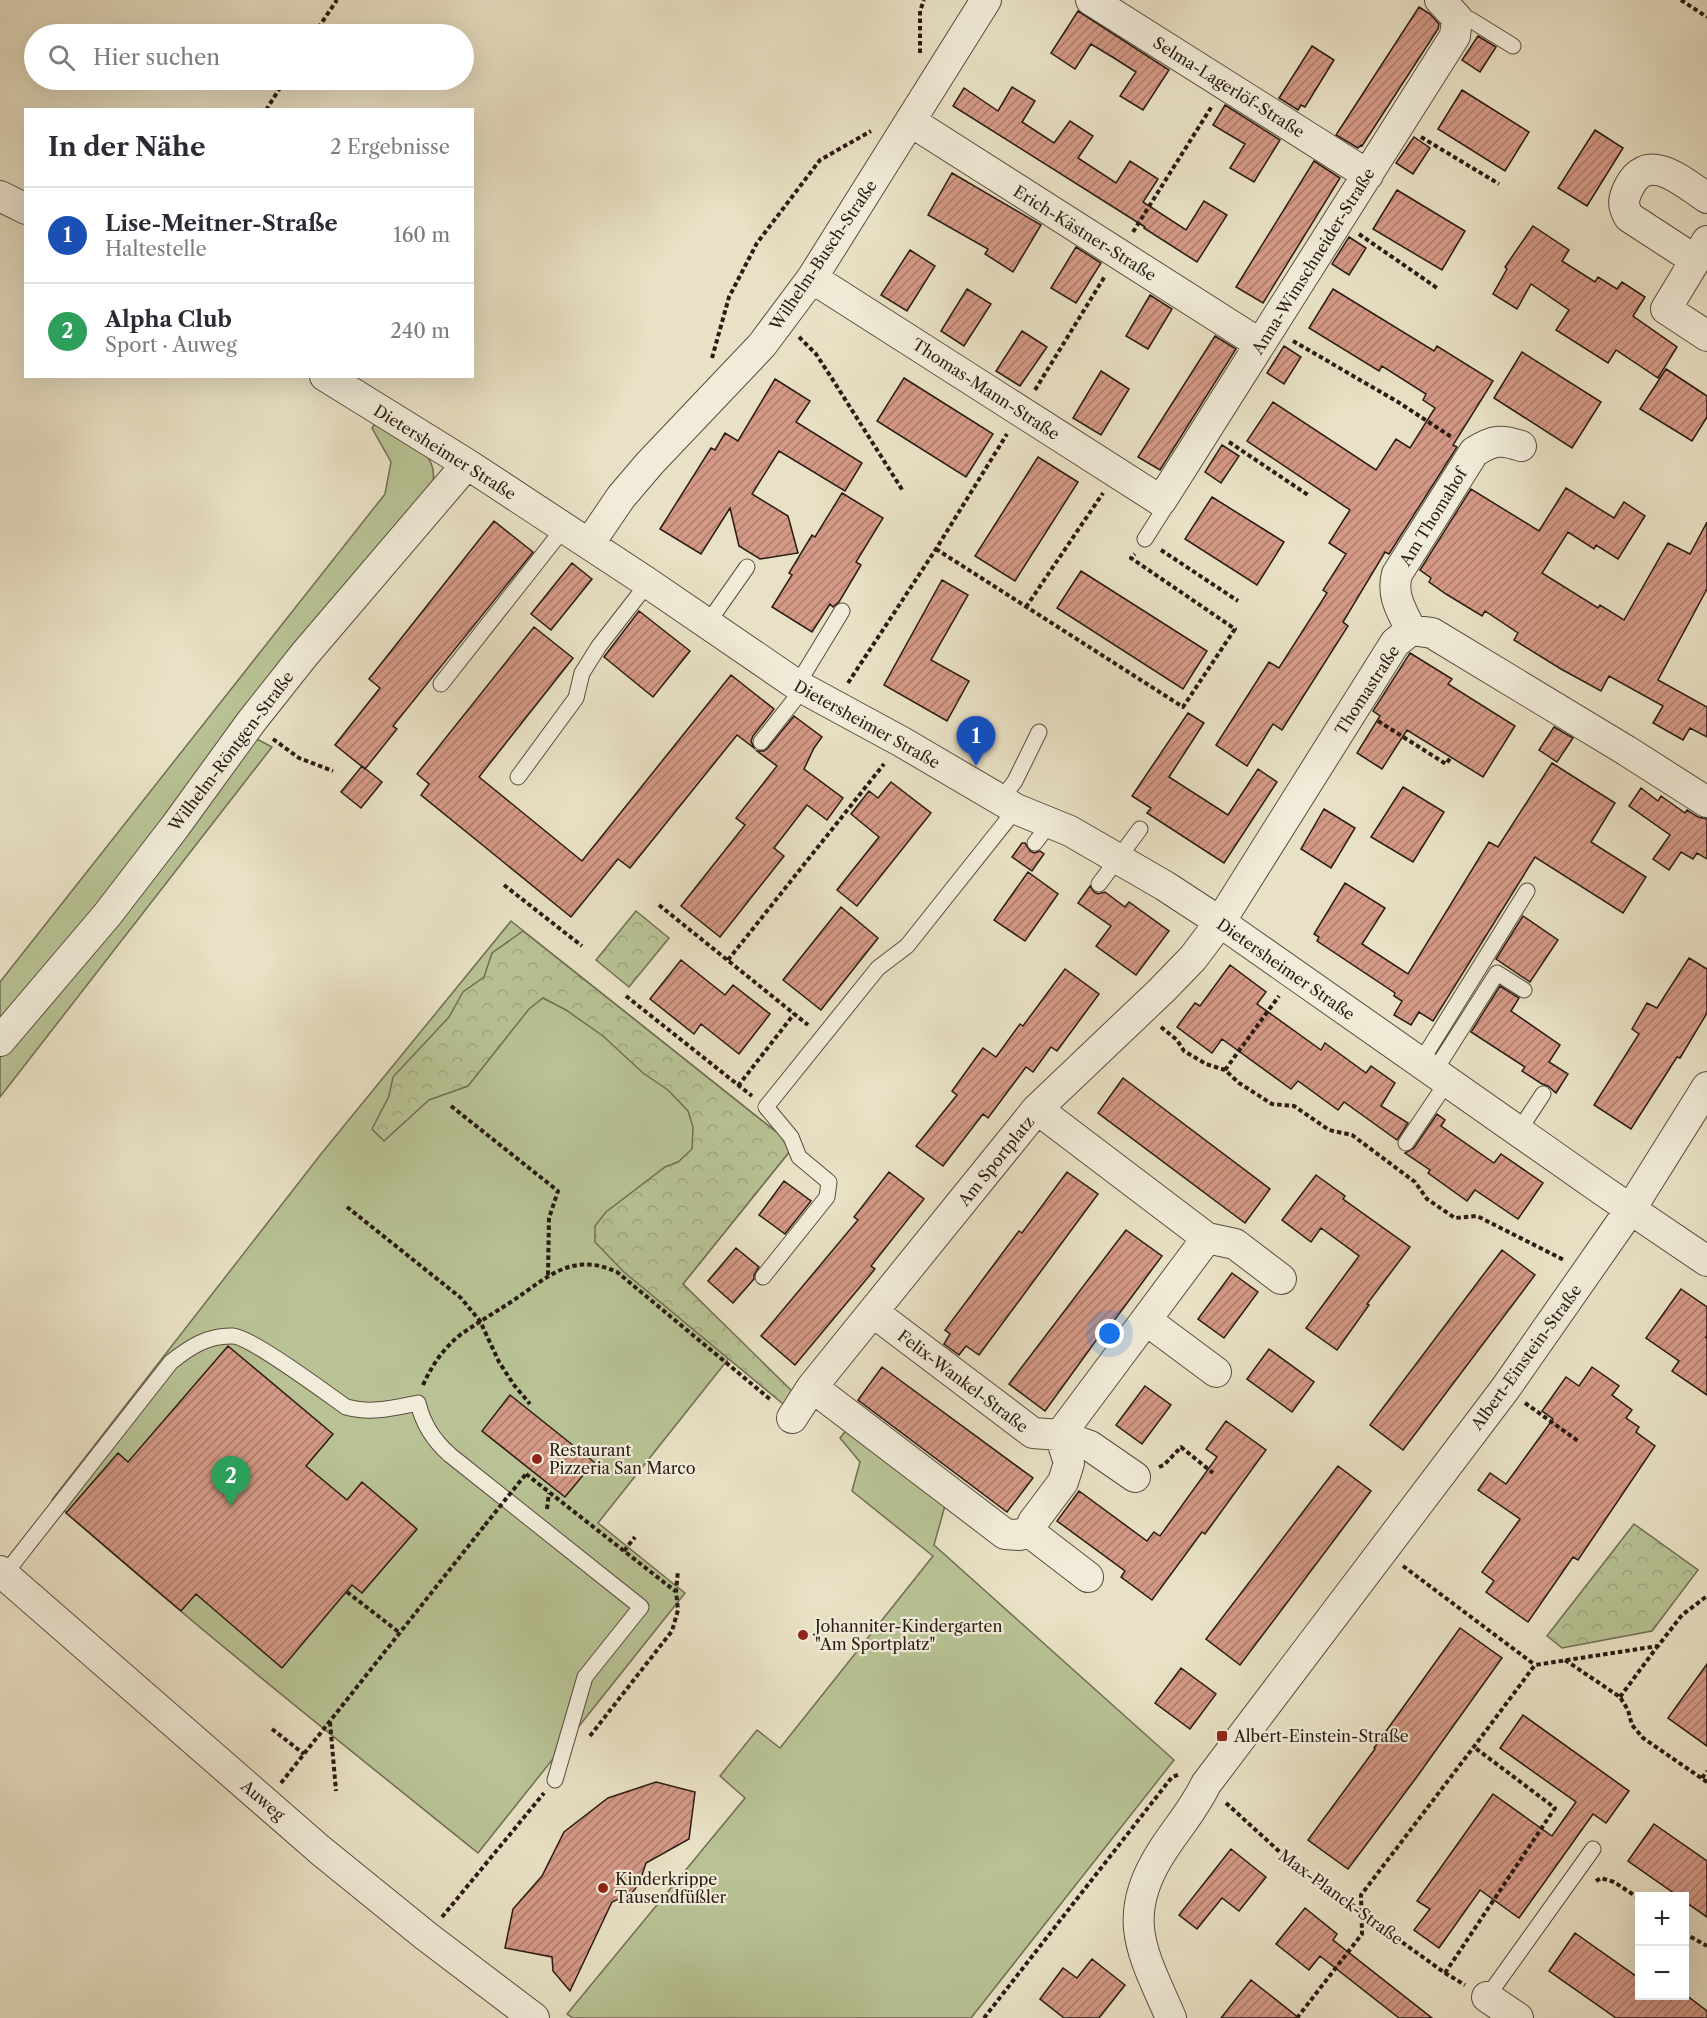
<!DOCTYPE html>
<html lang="de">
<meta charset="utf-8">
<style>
body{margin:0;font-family:"Libre Caslon Text",serif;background:#f7f7f7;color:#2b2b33}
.controls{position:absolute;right:18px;bottom:18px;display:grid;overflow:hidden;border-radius:0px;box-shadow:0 6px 24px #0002}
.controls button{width:54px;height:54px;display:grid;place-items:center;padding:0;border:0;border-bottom:2px solid #e1e1e2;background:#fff;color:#2b2b33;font:30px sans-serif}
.you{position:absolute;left:1110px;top:1334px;width:21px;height:21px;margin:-15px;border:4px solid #fff;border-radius:50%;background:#1a73e8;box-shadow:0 0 0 9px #1a73e833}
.badge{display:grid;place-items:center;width:39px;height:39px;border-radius:50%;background:#8f2418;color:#fff;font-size:20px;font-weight:700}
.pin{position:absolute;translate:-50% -50px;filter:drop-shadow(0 2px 3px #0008)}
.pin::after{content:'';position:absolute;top:32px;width:21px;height:18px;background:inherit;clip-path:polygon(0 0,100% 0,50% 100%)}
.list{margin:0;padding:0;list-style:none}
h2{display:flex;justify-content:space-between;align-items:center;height:78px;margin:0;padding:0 24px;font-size:26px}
h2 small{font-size:20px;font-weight:400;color:#7c7c81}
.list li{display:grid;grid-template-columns:39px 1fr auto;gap:18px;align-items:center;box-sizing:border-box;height:96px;padding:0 24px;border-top:2px solid #e1e1e2}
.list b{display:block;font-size:22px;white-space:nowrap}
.list p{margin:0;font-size:20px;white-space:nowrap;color:#7c7c81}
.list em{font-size:20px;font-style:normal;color:#7c7c81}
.icon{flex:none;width:33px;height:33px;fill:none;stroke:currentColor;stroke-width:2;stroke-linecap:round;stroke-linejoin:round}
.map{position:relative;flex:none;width:1707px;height:2018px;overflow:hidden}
.search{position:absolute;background:#fff;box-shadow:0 6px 24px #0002;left:24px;top:24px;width:450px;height:66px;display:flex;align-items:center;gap:15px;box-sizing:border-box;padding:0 21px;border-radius:33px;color:#7c7c81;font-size:22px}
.panel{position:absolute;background:#fff;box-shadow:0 6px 24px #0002;left:24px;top:108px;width:450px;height:270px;border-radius:0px}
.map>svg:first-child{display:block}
</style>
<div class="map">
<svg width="1707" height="2018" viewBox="0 0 1707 2018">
<defs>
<pattern id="forest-crowns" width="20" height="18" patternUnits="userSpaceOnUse" patternTransform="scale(1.5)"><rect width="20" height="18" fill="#b8c294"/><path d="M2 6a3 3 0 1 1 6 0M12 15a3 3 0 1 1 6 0" fill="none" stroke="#9ea67f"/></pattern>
<pattern id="building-hatch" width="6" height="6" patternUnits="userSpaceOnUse" patternTransform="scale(1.5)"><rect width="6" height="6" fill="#d49986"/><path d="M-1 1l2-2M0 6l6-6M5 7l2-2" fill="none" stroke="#ac7c6c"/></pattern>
</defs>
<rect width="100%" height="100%" fill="#e9e1c5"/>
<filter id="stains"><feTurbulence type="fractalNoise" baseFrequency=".00333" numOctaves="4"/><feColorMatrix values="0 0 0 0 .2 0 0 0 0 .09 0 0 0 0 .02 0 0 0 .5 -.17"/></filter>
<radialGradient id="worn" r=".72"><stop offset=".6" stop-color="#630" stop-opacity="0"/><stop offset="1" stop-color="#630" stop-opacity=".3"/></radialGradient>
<!-- green -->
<path fill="#b8c294" stroke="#716e54" stroke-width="1.5" d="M377,421C404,438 442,450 432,488L170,816L0,1024V982L385,494L391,462L372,428Z
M255,738L272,747L0,1097V1056L48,1001Z
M511,921L794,1146L683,1284L741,1343L598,1523L685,1593L478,1853C334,1737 190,1623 52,1500L321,1154Z
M847,1429L946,1502L934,1545L1174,1760L971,2018H573L567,2014L745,1798L720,1776L757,1730L780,1748L933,1556L852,1491L860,1462L840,1438Z"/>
<!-- forest -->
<path fill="url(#forest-crowns)" stroke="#716e54" stroke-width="1.5" d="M636,911L669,938L629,987L596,960Z
M523,931L794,1146L683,1284L794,1393L783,1404L624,1272L595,1242V1226L606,1212L665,1167L678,1162L692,1149L693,1127L688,1111L668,1090L643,1073L603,1036L566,1010L543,998L529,1009L468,1086L429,1100L384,1141L372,1129L389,1096L393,1077L449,1017L463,992L484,977L492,953Z
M1634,1524L1698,1570L1652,1631L1562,1648L1547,1636Z"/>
<!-- building -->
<path fill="url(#building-hatch)" stroke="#2a1b13" stroke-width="1.5" d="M1419,7L1430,14L1439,24L1438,29L1362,146L1361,145L1358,148L1336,135Z
M1078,11L1169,70L1143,110L1120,96L1136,72L1114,58L1091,44L1075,69L1051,53Z
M1478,36L1496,47L1480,72L1462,60Z
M1312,46L1334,60L1305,107L1301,105L1298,110L1279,98Z
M1012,87L1035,101L1022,122L1054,143L1070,121L1093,136L1078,158L1116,183L1130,161L1158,179L1143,202L1186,230L1204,201L1227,215L1197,262L1144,228L1145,227L953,106L964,88L998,111Z
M1462,90L1529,132L1505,171L1438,129Z
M1225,105L1280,140L1254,182L1230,168L1245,144L1213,125Z
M1595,130L1623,148L1587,206L1558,188Z
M1414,137L1430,148L1413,174L1396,163Z
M1314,161L1340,178L1263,303L1236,287Z
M952,173L1041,225L1013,272L985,254L988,249L928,215Z
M1397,190L1465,231L1442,270L1373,229Z
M1533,226L1569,250L1562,261L1595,282L1598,277L1617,289L1622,282L1645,297L1633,316L1677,347L1658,378L1616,350L1608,363L1556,330L1569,310L1531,284L1517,309L1493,294L1507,269L1505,267Z
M1349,237L1366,248L1349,275L1332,264Z
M1076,247L1101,263L1076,303L1051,288Z
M910,250L935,266L907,311L881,295Z
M967,289L991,304L964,346L941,331Z
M1333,289L1434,351L1437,346L1493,381L1453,445L1457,447L1389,554L1385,552L1343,622L1348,626L1282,730L1273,724L1247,766L1216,745L1269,662L1279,668L1327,593L1323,590L1346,554L1329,543L1350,510L1247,441L1273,402L1376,470L1396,439L1410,448L1435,408L1423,400L1426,394L1382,366L1379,371L1309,328Z
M1150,295L1172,309L1148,349L1126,336Z
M1022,331L1047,347L1020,386L996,371Z
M1215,336L1236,349L1160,470L1138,457Z
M1284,346L1301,357L1284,384L1267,373Z
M1522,352L1601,402L1572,448L1494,398Z
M1666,369L1707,396V417L1692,441L1640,409Z
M1101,371L1129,389L1101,435L1073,418Z
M904,378L993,434L966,477L877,421Z
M775,379L810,401L796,422L862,463L845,491L779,451L752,494L788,516L798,553L760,559L739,546L730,508L701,554L660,529L711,448L715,450L725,433L738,441Z
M1222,445L1239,456L1221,483L1205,472Z
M1038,457L1078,482L1015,581L975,556Z
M1566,488L1614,518L1624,502L1645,516L1618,559L1596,545L1594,549L1568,532L1542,573L1598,608L1600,605L1624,620L1668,543L1690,554L1707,522V589L1658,680L1707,707V737L1690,728L1683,740L1653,723L1663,706L1609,676L1601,691L1561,669L1514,640L1518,633L1485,611L1482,616L1446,594L1429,582L1431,578L1420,570L1471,489L1539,531Z
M842,493L883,518L856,562L861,565L839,602L833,607L830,604L812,632L772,607L792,575L789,573L812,535L815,537Z
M1212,497L1284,542L1257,585L1185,539Z
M494,521L533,552L393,726L397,729L365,769L335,745L380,688L369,679Z
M572,563L592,579L551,630L531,614Z
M1081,571L1207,651L1183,689L1057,608Z
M942,580L968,595L931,660L969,681L947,721L884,685Z
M639,611L690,651L653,697L604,657Z
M534,627L573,658L479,777L582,861L731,675L774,709L753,736L751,741L754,748L737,735L630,868L618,859L571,917L421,795L429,784L417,774Z
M1410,653L1452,679L1448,684L1515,726L1483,777L1407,730L1382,769L1357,753L1380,716L1373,711Z
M1188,713L1204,723L1169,777L1228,815L1258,769L1277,782L1224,863L1147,813L1151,808L1132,796Z
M794,716L822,737L814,748L804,769L843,798L827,820L807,805L774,848L784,856L720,937L681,906L745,825L736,818L777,766L757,751H764L768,748Z
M1554,727L1573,738L1557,762L1539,750Z
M1552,763L1615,803L1591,842L1646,877L1623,913L1535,857L1433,1021L1419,1012L1411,1025L1394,1015L1402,1001L1394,996L1395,993L1317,941L1319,937L1314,934L1345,883L1385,908L1362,944L1408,974L1489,842L1498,847Z
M362,766L382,782L361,808L341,792Z
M891,782L931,813L857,906L837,890L879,837L851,814L869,791L878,798Z
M1403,787L1444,812L1413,862L1371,837Z
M1641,788L1658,801L1661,796L1685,813L1687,810L1698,817L1707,819V859L1697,853L1693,859L1681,852L1669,870L1653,859L1670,835L1629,806Z
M1324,809L1355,828L1331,868L1301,849Z
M1022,843H1025L1030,851L1034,853L1040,851L1044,854L1032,871L1012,857Z
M1028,872L1058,894L1025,941L994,920Z
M1090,886L1094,892L1098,894L1105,892L1125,907L1129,902L1169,931L1136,975L1096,946L1111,926L1078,903Z
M841,907L878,938L821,1010L783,980Z
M1523,916L1558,940L1530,982L1496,959Z
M1689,958L1707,969V1013L1680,1058L1677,1057L1631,1129L1594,1105L1639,1034L1632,1029L1647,1003L1657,1008Z
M681,960L725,995L733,985L770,1014L739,1054L701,1024L694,1034L650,999Z
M1230,965L1266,992L1257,1004L1321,1050L1325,1043L1366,1073L1371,1066L1395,1083L1381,1106L1408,1123L1397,1140L1344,1102L1338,1110L1298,1081L1291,1089L1222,1039L1212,1053L1177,1027L1195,1003L1200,1006Z
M1065,969L1099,994L1057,1051L1051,1047L1033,1072L1026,1067L988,1118L983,1114L943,1166L916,1146L957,1095L952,1091L983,1048L996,1057L1020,1024L1023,1026Z
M1500,986L1519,998L1511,1011L1560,1045L1549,1062L1568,1074L1556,1093L1548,1086L1542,1084L1522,1071L1525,1067L1471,1032Z
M1123,1078L1270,1189L1245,1223L1098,1113Z
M1437,1114L1445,1120L1441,1126L1494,1163L1501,1154L1543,1183L1518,1219L1475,1190L1467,1201L1428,1173L1430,1170L1405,1153L1414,1148Z
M889,1172L924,1199L871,1266L875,1269L795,1365L761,1336L858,1220L854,1217Z
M1067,1172L1098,1194L979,1355L966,1346L959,1355L944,1344L950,1334L945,1330L1019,1231L1022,1233Z
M1316,1175L1345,1196L1343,1199L1410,1247L1367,1304L1369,1305L1337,1350L1306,1328L1359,1256L1321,1228L1311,1242L1282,1220Z
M784,1181L811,1201L785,1234L759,1215Z
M1126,1230L1162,1256L1110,1326L1108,1324L1045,1411L1009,1384Z
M736,1248L759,1267L754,1275V1279L733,1303L708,1281Z
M1502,1250L1535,1275L1403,1450L1370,1425Z
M1232,1273L1258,1292L1224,1338L1198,1319Z
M1681,1289L1707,1307V1395L1672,1371L1679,1361L1646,1338Z
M228,1346L333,1434L306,1466L347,1500L362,1482L417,1529L362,1593L352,1585L282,1668L196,1594L181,1611L66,1513L118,1453L128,1462Z
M1269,1349L1314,1382L1292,1412L1247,1379Z
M882,1367L1033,1478L1007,1512L858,1400Z
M1592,1367L1619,1386L1612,1395L1632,1410L1626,1418L1639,1427L1636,1432L1655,1446L1578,1560L1573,1557L1528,1622L1486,1592L1494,1581L1482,1572L1520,1519L1478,1490L1490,1473L1506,1484L1553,1419L1542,1411L1566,1377L1579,1386Z
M1145,1386L1171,1405L1142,1444L1116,1425Z
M510,1395L594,1462L565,1497L482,1431Z
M1226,1421L1266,1450L1205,1534L1202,1532L1152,1600L1121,1577L1125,1571L1057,1521L1079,1491L1147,1541L1154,1532L1160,1536L1217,1457L1206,1449Z
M1338,1466L1371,1491L1240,1665L1206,1639Z
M1460,1628L1502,1658L1416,1778L1348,1869L1308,1840L1375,1749L1374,1748Z
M1707,1664V1746L1668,1718Z
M1181,1668L1216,1694L1190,1729L1155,1703Z
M1523,1715L1629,1791L1606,1823L1593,1814L1519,1918L1480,1890L1439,1948L1414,1930L1430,1909L1417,1901L1493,1794L1552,1836L1576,1802L1500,1748Z
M656,1782L695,1792L689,1839L646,1863L639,1884L632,1893L612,1902L570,1991L553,1971L552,1957L505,1948L513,1909L542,1876L564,1832L608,1798Z
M1654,1824L1707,1861V1917L1684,1901V1896H1678L1628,1861Z
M1231,1849L1266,1877L1239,1911L1222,1898L1197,1929L1179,1915Z
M1305,1908L1337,1934L1333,1940L1432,2018H1399L1320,1956L1309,1970L1276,1944Z
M1575,1933L1640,1979V1995H1686L1707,2011V2018H1616L1549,1971Z
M1092,1959L1125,1985L1099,2018H1064L1040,1999L1063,1968L1077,1978Z
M1251,1980L1299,2018H1221Z"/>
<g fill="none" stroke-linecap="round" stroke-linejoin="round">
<defs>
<path id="lane" d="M1457,18H1467L1471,20L1513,46
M1145,539L1164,509L1161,501
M707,624L747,567
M441,684L564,528
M797,685L842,611
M761,742L803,689
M518,777L576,698L582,673L599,646L648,583
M1001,800L1015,781L1039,732
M1035,843L1050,823
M1099,884L1140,829
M1420,1063L1527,891
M1434,1072L1497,973L1524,990
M1518,1132L1543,1094
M1406,1143L1447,1082
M763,1277L827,1197L829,1182L799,1157L791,1137L766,1107L878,968L907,946L1016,809
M4,1575L171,1362C190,1347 208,1335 233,1336C251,1337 326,1393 346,1407C371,1414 393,1408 418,1403C423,1424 434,1441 450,1455L641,1607L585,1677L555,1780
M1487,1997L1593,1849"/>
<path id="street" d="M1091,0L1368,175
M910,121L1260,344
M0,196L26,209
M1707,241L1666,309L1707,336
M1695,260L1629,217C1622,205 1623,199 1629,187C1648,149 1684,183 1707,198
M812,278L1161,501L1455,36L1457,18L1440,0
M325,376L467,464L648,583L797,685L902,742L1016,809L1070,831L1165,886L1220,922L1605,1192L1707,1261
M589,544L621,497L650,463L762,345L812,278L986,0
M1411,630C1402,611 1391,596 1397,574L1474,452C1493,440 1501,439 1521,446
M0,1041L107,915L174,828L251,722L304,655L467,464
M1037,1109L1207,1238L1235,1244L1281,1279
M873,1312L1033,1433L1060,1435L1207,1238
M1146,1320L1216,1372
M812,1387L1005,1534L1020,1535L1031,1529
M792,1418L812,1387L1037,1109L1162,990L1193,958L1220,922L1395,643L1411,630L1432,633L1627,751L1707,802
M1060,1435L1069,1463L1063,1482L1033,1522L1031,1529L1036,1537L1088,1577
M1060,1435L1090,1446L1135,1477
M0,1571L320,1850L426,1936L534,2018
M1487,1997L1518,2018
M1171,2018C1144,1955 1119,1919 1161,1853C1176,1829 1193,1811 1206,1784L1505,1389L1630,1210L1707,1087"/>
</defs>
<!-- lane casing -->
<use href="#lane" stroke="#5a4c40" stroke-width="17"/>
<!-- street casing -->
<use href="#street" stroke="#5a4c40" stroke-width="32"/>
<!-- path -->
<path stroke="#2a1b13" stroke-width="4" stroke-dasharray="4.5 3" stroke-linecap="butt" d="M1681,0L1707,17
M314,34L337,0
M920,53V11L924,0
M266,110L285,80
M1421,137L1499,184
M1133,232L1212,106
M1359,234L1437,288
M799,337L816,354L831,377L903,491
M1293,341L1398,402L1453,438
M712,358L729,297L757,243L820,160L871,131
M1035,390L1105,276
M1229,442L1308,495
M936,549L1183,707L1235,629L1131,558L1135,554
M1161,550L1238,601
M1026,607L1103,493
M848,683L936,549L1007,434
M1378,721L1446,764L1451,757
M273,739L299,758L333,771
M504,885L582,946
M659,905L808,1025
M728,960L884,764
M626,996L752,1096
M1161,1027L1177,1040L1184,1051L1206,1064L1225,1070L1239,1083L1272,1104L1294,1106L1329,1130L1352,1135L1415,1182L1427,1199L1455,1218L1477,1216L1564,1260
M1225,1070L1279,996
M738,1086L794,1014
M451,1106L558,1191L549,1218L548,1275
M347,1207L461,1298L480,1321L499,1362L514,1385L530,1404
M1706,1336L1707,1337
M423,1385C432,1365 443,1349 460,1335C477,1323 494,1313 511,1302C547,1278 571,1251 617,1272L771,1400
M1525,1403L1578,1441
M1159,1467L1164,1465L1181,1447L1213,1473
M526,1474L675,1591
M547,1509L549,1493
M624,1551L635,1537
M1403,1566L1535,1665
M347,1592L400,1633
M1565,1660L1620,1697L1628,1710L1632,1725L1643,1738L1707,1782
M1620,1697L1657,1647
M330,1722L336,1791
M272,1729L304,1754
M590,1736L672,1631L678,1610L676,1591L678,1571
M1702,1778L1707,1771
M281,1783L485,1525
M1226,1803L1292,1863L1445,1973L1465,1985
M1596,1881L1601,1878L1614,1882L1640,1899
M442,1917L544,1793
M1684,1933L1707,1946
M1445,1973L1555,1808L1474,1747
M984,2018L1172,1777L1180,1774
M1297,2018L1362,1934L1361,1895L1482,1736L1535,1665L1658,1646L1682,1615L1707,1596"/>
<!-- lane -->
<use href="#lane" stroke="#f1ecd9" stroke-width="15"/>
<!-- street -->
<use href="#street" stroke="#f1ecd9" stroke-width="30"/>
<!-- path-bridge -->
<path stroke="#2a1b13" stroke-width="4" stroke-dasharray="4.5 3" stroke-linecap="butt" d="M485,1525L526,1474"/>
</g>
<!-- markers -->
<g fill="#8f2418" stroke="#f1ecd9" stroke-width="2">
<circle cx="537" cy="1459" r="6"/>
<circle cx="803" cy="1635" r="6"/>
<rect x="1216" y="1730" width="12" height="12" rx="3"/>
<circle cx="603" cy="1888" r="6"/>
</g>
<g text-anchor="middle" stroke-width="4.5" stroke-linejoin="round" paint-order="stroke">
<!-- street labels -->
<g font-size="16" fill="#2a1b13" stroke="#f1ecd9">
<text transform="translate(1229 87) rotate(32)" y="6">Selma-Lagerlöf-Straße</text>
<text transform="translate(1085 233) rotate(32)" y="6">Erich-Kästner-Straße</text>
<text transform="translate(823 255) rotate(-56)" y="6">Wilhelm-Busch-Straße</text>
<text transform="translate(1313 261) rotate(-58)" y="6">Anna-Wimschneider-Straße</text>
<text transform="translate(986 389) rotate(33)" y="6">Thomas-Mann-Straße</text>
<text transform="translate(445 452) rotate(32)" y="6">Dietersheimer Straße</text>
<text transform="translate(1433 517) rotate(-58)" y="6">Am Thomahof</text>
<text transform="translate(1367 690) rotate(-57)" y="6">Thomastraße</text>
<text transform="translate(867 724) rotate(29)" y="6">Dietersheimer Straße</text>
<text transform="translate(231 751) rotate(-53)" y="6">Wilhelm-Röntgen-Straße</text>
<text transform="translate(1286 969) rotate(35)" y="6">Dietersheimer Straße</text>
<text transform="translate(996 1161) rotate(-51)" y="6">Am Sportplatz</text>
<text transform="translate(1526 1357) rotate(-54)" y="6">Albert-Einstein-Straße</text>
<text transform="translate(963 1381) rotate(37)" y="6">Felix-Wankel-Straße</text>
<text transform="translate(263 1800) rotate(41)" y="6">Auweg</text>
<text transform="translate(1341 1897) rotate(36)" y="6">Max-Planck-Straße</text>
</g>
<!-- poi labels -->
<g font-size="16" fill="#2a1b13" stroke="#f1ecd9" text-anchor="start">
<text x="549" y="1456">Restaurant<tspan x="549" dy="18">Pizzeria San Marco</tspan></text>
<text x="815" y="1632">Johanniter-Kindergarten<tspan x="815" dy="18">"Am Sportplatz"</tspan></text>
<text x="1234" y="1742">Albert-Einstein-Straße</text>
<text x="615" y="1885">Kinderkrippe<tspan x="615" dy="18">Tausendfüßler</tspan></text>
</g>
</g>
<rect width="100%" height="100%" filter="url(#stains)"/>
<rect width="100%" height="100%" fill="url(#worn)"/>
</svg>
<div class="controls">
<button>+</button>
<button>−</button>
</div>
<div class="you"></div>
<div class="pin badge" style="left:976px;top:766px;background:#1a4fb4">1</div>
<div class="pin badge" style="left:231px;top:1506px;background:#2e9e5b">2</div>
<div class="search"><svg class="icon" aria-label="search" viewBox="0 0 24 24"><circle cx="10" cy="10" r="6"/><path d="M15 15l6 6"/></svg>Hier suchen</div>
<section class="panel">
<h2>In der Nähe<small>2 Ergebnisse</small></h2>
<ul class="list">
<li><span class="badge" style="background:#1a4fb4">1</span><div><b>Lise-Meitner-Straße</b><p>Haltestelle</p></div><em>160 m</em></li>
<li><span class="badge" style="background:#2e9e5b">2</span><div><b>Alpha Club</b><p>Sport · Auweg</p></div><em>240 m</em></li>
</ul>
</section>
</div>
